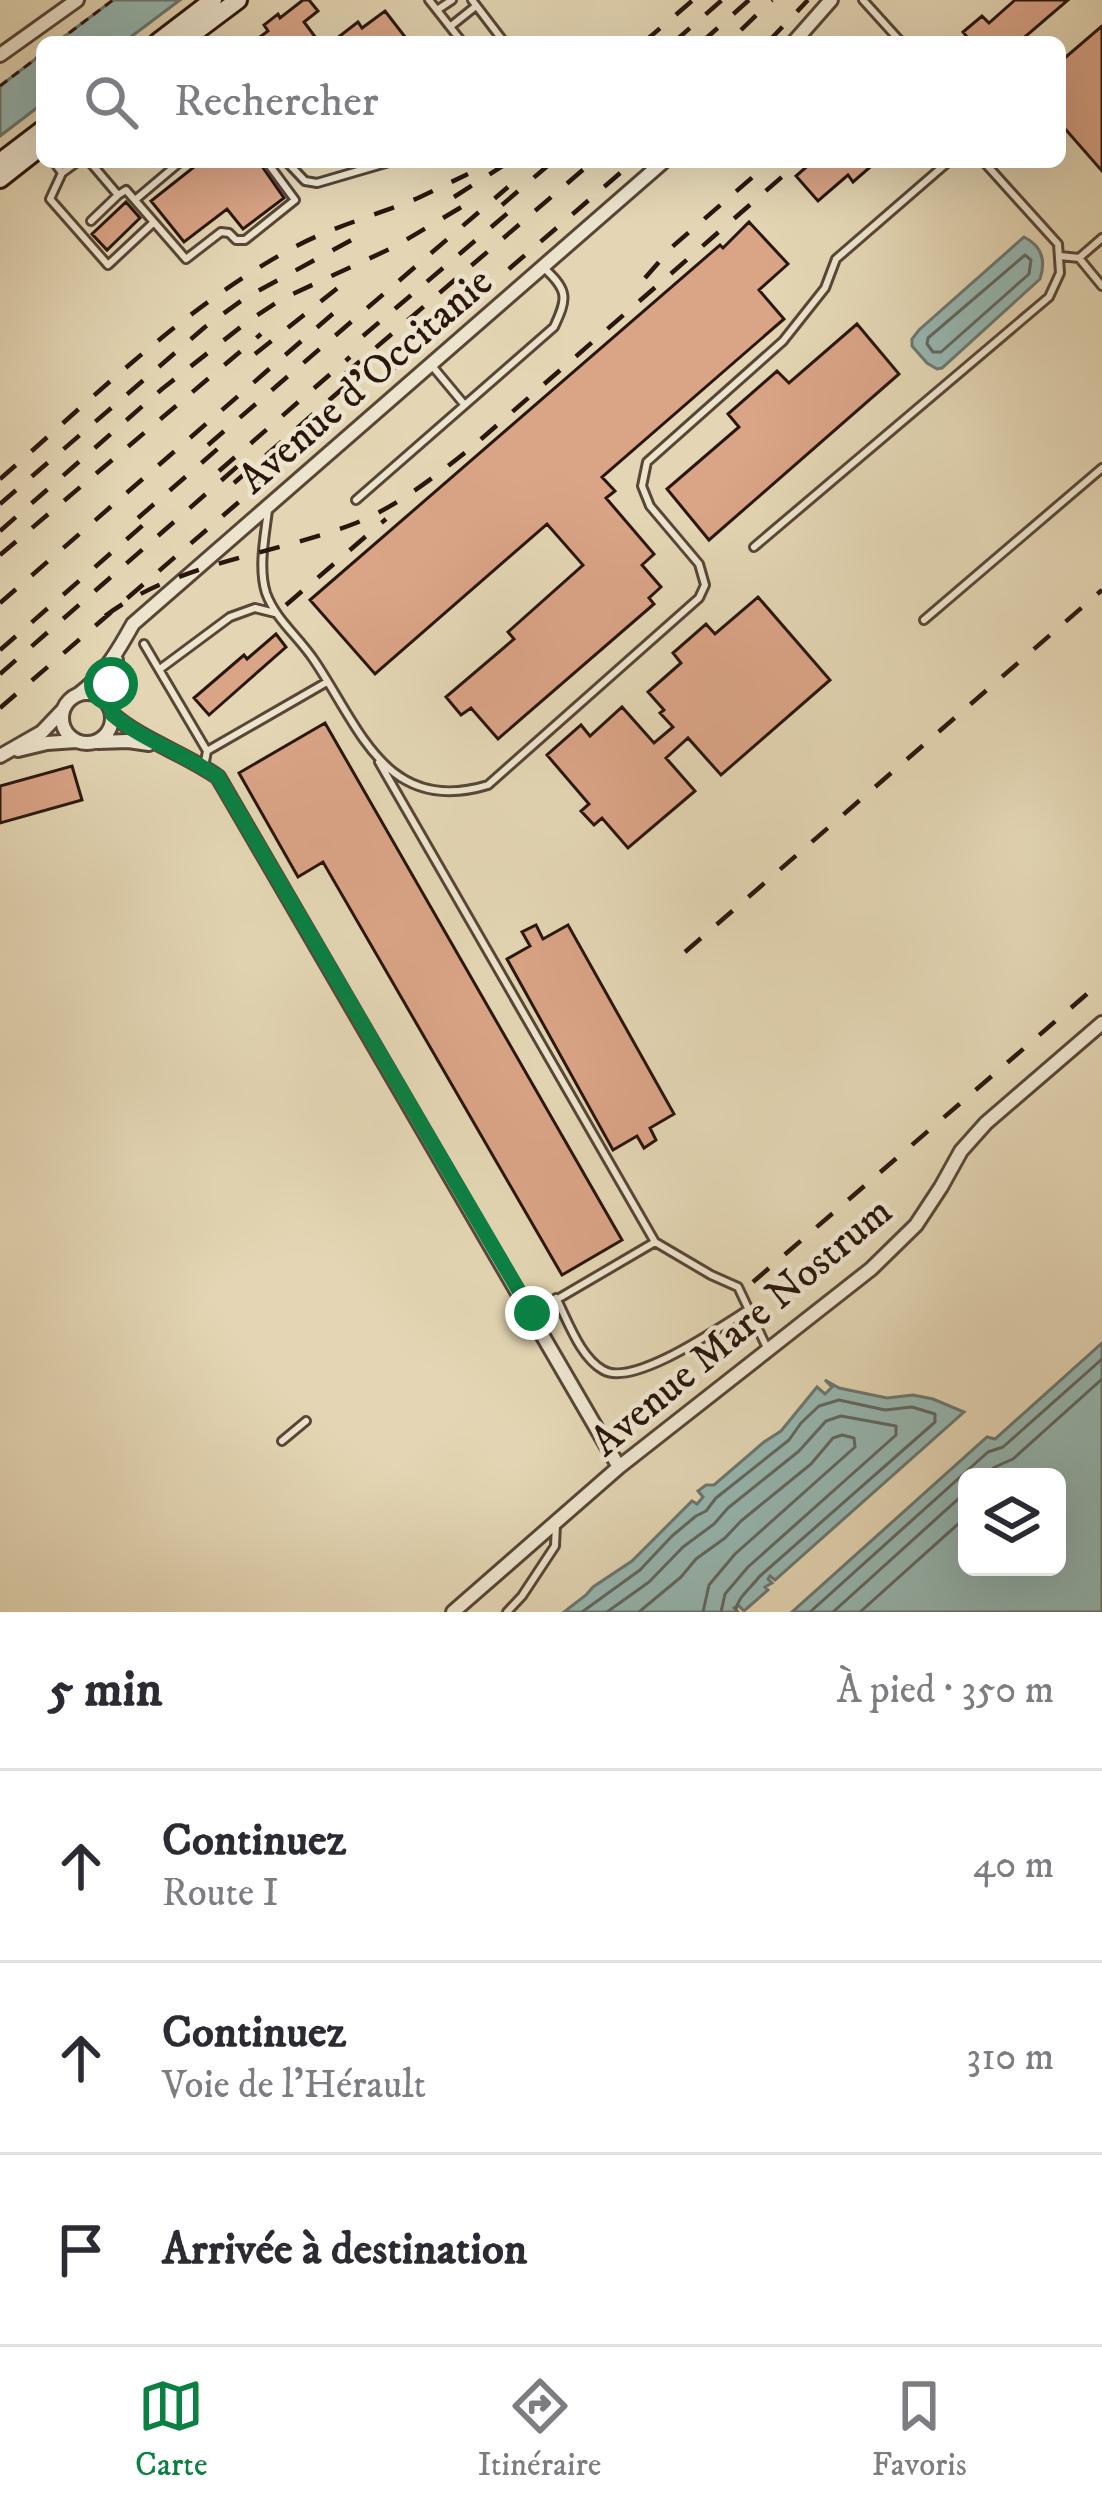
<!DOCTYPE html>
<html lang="fr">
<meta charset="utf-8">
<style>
body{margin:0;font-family:"IM FELL DW Pica",serif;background:#f7f7f7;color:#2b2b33}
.controls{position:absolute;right:36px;bottom:36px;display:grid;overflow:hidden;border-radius:18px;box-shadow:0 12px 48px #0002}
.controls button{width:108px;height:108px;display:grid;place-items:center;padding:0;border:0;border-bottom:3px solid #e1e1e2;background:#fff;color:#2b2b33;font:60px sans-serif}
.stop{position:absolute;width:36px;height:36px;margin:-27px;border:9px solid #0b8043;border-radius:50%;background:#fff}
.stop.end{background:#0b8043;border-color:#fff;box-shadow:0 3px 12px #0008}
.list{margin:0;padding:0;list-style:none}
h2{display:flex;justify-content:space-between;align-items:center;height:156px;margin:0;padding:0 48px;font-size:51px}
h2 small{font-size:39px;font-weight:400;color:#7c7c81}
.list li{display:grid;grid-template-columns:78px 1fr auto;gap:36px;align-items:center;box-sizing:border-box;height:192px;padding:0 48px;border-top:3px solid #e1e1e2}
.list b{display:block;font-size:45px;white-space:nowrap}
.list p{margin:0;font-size:39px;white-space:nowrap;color:#7c7c81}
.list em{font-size:39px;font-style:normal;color:#7c7c81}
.icon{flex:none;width:66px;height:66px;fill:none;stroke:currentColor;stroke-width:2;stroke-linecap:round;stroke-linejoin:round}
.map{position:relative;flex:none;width:1102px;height:1612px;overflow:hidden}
.search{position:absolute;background:#fff;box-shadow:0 12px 48px #0002;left:36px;right:36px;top:36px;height:132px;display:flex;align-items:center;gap:30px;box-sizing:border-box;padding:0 42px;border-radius:18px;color:#7c7c81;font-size:45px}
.sheet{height:732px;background:#fff}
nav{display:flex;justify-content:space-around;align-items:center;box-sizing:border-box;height:168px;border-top:3px solid #e1e1e2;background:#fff;font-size:33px;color:#7c7c81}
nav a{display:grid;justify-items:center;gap:6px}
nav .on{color:#0b8043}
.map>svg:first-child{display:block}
</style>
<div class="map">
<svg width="1102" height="1612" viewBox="0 0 1102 1612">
<rect width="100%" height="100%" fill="#e4d6b4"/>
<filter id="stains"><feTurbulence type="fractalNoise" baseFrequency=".00167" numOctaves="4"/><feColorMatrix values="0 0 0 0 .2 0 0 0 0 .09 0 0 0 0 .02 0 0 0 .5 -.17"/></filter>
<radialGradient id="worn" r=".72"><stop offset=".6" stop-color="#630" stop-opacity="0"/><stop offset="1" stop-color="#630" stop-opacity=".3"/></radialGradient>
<!-- water -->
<path fill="#96b8b3" stroke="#6b7770" stroke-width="3" fill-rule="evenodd" d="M113,0H180L124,42H57Z
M42,54V104L0,136V86Z
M1024,237C1042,246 1046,261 1040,279L942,368L937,369L927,363L912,346V339L919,330Z
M1102,1343V1612H792L987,1437L995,1439ZM967,1477H1057V1567H967Z
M825,1380L839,1388L887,1398L913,1395L933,1399L964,1412L775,1580L770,1576L768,1579L772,1583L765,1587L768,1590L744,1611L738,1605L734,1608L738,1612H564L586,1595L593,1587L632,1561L692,1501L697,1504L703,1497L698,1491L706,1485H714L764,1442L781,1431L817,1387L825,1394L832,1387Z"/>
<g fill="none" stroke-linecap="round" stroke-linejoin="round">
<!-- shore -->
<path stroke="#606760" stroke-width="3" d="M1025,255L1031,260L1029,274L941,352H933L927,344L928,338Z
M983,1477L995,1467L1013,1459L1102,1379
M582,1612L640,1570L672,1536L696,1516L706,1511L716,1498L789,1440L801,1423L819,1406L839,1400L885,1410L912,1407L935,1414V1422L759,1577C751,1588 736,1598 736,1612
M607,1612L649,1582L683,1547L714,1524L728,1508L799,1451L826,1421L841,1416L896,1426V1435L748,1567L725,1594L721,1612
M639,1612L681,1577L696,1559L725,1538L741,1521L811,1464L833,1438L842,1435L854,1438L855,1447L735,1554L709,1585L703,1612
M810,1612L988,1452L1003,1447L1102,1359
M833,1612L967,1491
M860,1612L967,1516"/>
</g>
<!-- building -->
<path fill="#daa487" stroke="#2a160c" stroke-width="3" d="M303,0H309L318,11L304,22L319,42H253L268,31L264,25L278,14L280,18Z
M1015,0H1068L1019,42H971L963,32L982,16L989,23Z
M385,11L409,42H332L358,22L362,28Z
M1102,26V171L1060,123V62Z
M190,162H259L284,198L243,229L227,209L184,242L151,201L194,167Z
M812,162H876L853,182L848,175L818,201L796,176Z
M126,202L140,218L107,250L92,234Z
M749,222L788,264L759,290L784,319L602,477L615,491L606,498L654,554L642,565L661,587L649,598L654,604L498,739L471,708L461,715L446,697L514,639L508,632L583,565L547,524L375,674L310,600L720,245L723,248Z
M857,324L899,374L709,540L667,489L739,427L728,414L777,371L789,383Z
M758,597L830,680L721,775L688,738L666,758L695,791L628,848L602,818L594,825L581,811L589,804L547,755L581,725L590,736L622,707L654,743L673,727L660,713L664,710L648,692L681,663L673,653L706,624L715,634Z
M276,634L286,647L209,715L194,698L244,655L247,659Z
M325,723L622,1240L562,1275L323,862L298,877L239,773Z
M72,766L82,800L0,823V786Z
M536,925L543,939L568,925L674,1114L650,1128L656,1140L644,1148L637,1136L613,1150L507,959L530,946L522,932Z"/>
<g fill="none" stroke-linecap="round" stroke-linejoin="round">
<defs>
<path id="lane" d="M429,0L462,42
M472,0L504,42
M863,0L901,42
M437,10L452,0
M451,26L476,6
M54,162L62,173L50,199L108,265L153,223
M90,162L118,195L126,190L186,259L221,232L229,233L236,240H245L295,200L267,162
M287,162L305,181L317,183L389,162
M62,173L77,162
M135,200L180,162
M91,221L118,195
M1060,256L1079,258L1102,238
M1079,258L1102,286
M433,367L463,403
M356,500L554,327C567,299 569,291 545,269
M268,510C265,536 258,567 266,593C276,620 298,636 314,660C360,728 386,816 488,785L699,598L705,585L699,564L650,506L642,486L647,462L783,341L825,288L836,259L948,162
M754,547L1049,297L1060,273L1058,244L984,162
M924,620L1102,468
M144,644L207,751L204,767
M160,669L230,617L255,608L275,613
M207,751L327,682
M379,762L655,1242L711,1275L738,1287L768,1350
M556,1298C568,1321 580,1357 603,1370C633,1388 720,1327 749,1309
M532,1314L655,1242
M282,1441L306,1421
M507,1612L522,1596L555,1546L556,1524"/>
<path id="street" d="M794,42L831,0
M0,55L77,0
M62 718a25 25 0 1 1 50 0a25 25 0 1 1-50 0Z
M79,694C104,675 118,651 133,624L663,162
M111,710V684L116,660
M112,714C143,741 184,753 218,777L619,1467
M98,742L128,741L149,744
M18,750L47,743L76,741
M0,756L42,732L62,711
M453,1612L619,1467L871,1269L916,1225L941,1187L961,1151L986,1123L1102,1023"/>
<path id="secondary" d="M158,42L213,0
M182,42L238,0
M0,162L42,130
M0,179L42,146"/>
</defs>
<!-- lane casing -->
<use href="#lane" stroke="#584636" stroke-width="12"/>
<!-- street casing -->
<use href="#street" stroke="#584636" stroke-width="18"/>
<!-- secondary casing -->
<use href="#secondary" stroke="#2a160c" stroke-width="22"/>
<!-- path -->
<path stroke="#2a160c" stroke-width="3" stroke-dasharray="9 6" stroke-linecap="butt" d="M57,42L113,0
M0,86L42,54"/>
<!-- lane -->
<use href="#lane" stroke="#ede4ce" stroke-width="6"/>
<!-- street -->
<use href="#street" stroke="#ede4ce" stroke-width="12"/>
<!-- secondary -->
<use href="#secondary" stroke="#ede4ce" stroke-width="16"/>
<!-- rail -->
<path stroke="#2a160c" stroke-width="4.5" stroke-dasharray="21 21" stroke-linecap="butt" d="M741,30L772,0
M644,42L693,0
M674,42L722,0
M702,42L749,0
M768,42L808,0
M454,197L509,162
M502,205L552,162
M645,278L672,247L770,162
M363,336L523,200
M255,354L344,283
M344,375L592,162
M208,445L508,187
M219,471L350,357
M0,479C91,400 183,308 289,250C330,227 375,216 418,198C435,190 451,182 468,174
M234,483L365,369
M0,504L205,327L245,298L368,231
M138,518L229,439
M0,531L162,389L247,322L282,299L394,247L475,199
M0,555L261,334
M0,603L344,304
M286,605L386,519
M105,616C180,561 271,556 356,523C398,506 437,475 472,447L799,162
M0,650L158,512
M0,674L239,465
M0,708L633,162
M685,952L1102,590
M753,1282L1102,981"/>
</g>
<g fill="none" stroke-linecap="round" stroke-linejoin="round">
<!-- route -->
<path stroke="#0b8043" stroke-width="15" d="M111,684L112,714C143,741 184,753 218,777L532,1313"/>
</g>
<g text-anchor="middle" stroke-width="9" stroke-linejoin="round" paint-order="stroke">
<!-- street labels -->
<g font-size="42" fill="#2a160c" stroke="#ede4ce">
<text transform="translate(364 379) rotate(-41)" y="15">Avenue d'Occitanie</text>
<text transform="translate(740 1325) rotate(-40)" y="15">Avenue Mare Nostrum</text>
</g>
</g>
<rect width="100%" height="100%" filter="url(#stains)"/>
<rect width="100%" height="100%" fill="url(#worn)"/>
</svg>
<div class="controls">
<button><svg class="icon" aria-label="layers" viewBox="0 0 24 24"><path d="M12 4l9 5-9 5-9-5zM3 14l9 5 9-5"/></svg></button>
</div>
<div class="stop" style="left:111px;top:684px"></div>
<div class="stop end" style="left:532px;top:1313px"></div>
<div class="search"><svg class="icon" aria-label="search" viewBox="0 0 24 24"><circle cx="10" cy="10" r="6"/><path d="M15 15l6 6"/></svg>Rechercher</div>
</div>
<section class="sheet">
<h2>5 min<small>À pied · 350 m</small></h2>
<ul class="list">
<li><svg class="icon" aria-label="ahead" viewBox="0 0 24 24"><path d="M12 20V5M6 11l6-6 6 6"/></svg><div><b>Continuez</b><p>Route I</p></div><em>40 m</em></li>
<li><svg class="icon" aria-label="ahead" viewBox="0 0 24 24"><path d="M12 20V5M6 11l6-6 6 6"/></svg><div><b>Continuez</b><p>Voie de l'Hérault</p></div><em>310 m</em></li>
<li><svg class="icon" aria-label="arrive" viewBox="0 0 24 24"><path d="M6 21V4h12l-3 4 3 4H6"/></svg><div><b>Arrivée à destination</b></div></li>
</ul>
</section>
<nav>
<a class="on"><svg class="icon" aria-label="map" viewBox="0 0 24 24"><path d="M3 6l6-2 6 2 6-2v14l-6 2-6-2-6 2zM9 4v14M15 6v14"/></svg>Carte</a>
<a><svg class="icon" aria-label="directions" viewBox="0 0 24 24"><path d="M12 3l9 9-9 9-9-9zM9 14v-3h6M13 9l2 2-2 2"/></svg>Itinéraire</a>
<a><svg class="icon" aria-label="saved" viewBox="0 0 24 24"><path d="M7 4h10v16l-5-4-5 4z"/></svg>Favoris</a>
</nav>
